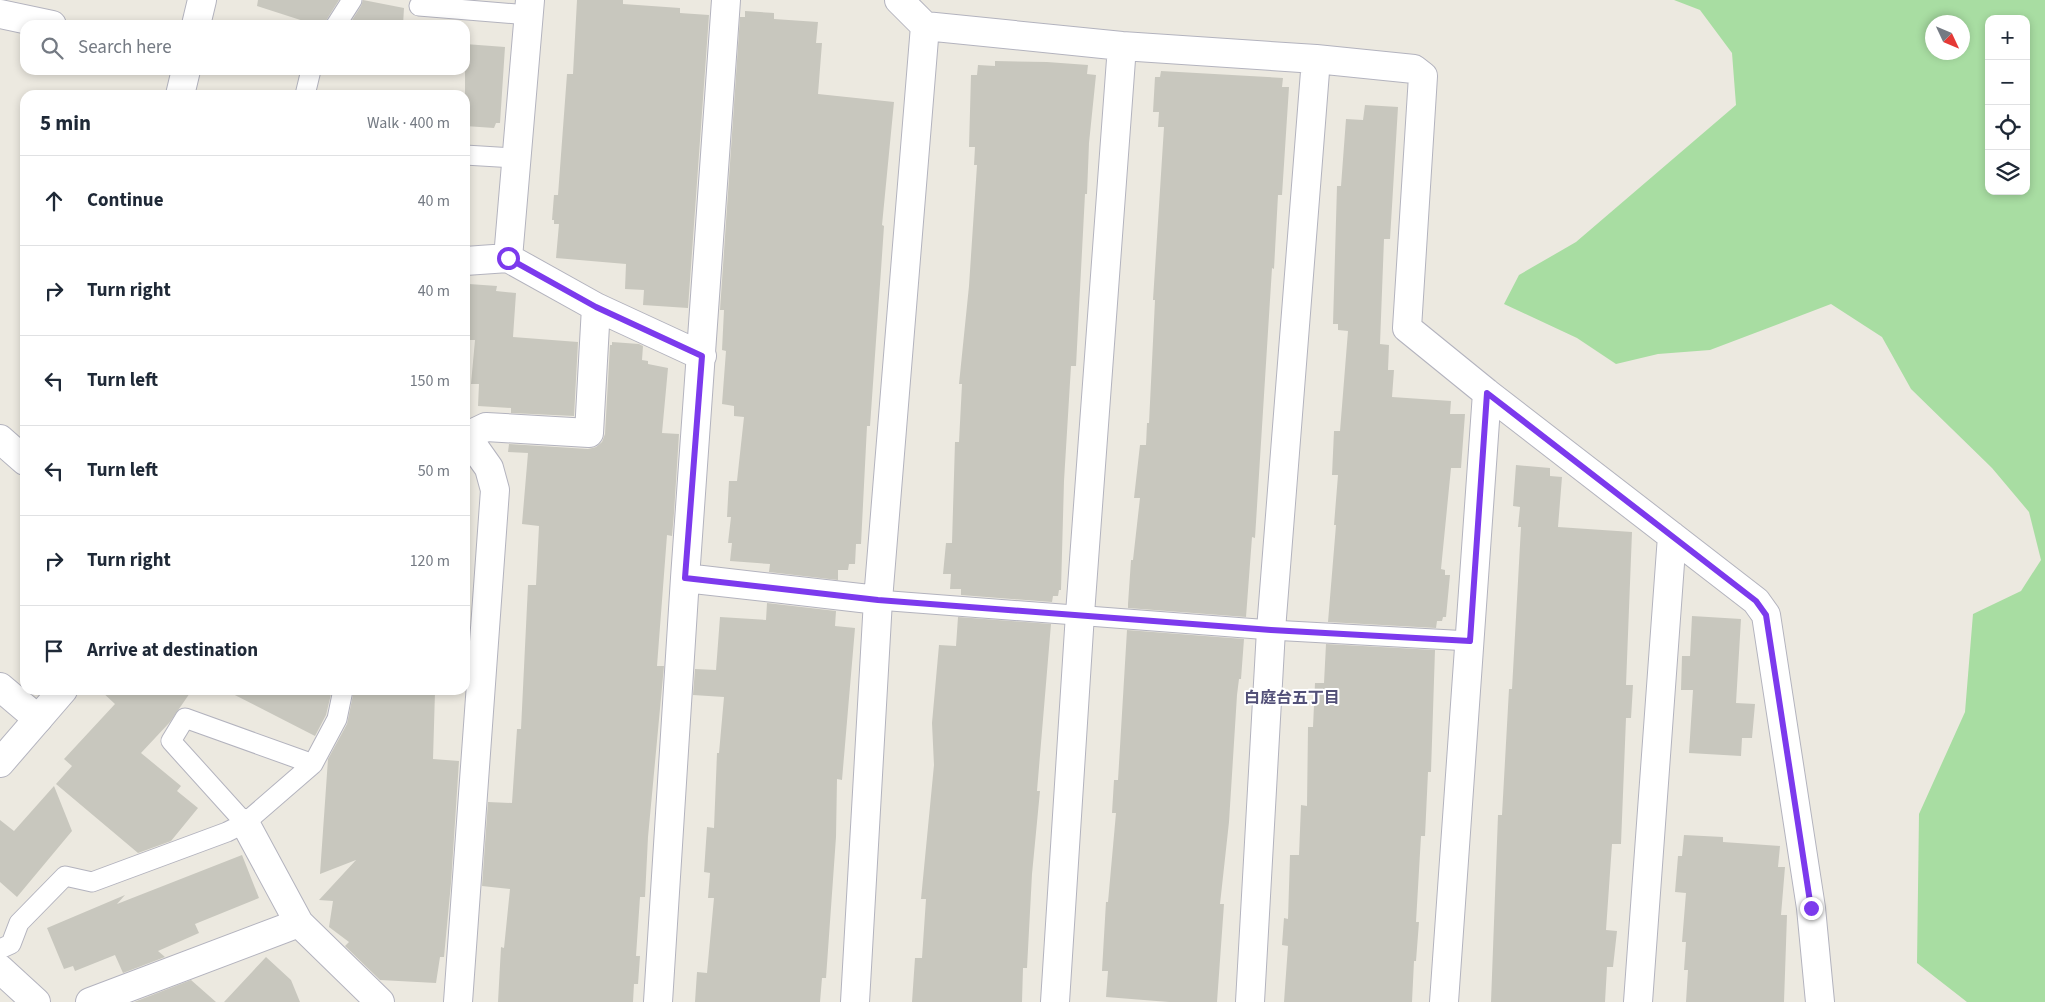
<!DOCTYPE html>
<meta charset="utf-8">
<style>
body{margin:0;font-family:"Source Sans 3","Noto Sans JP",sans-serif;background:#f2f2f3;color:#1f2937}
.controls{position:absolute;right:15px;top:15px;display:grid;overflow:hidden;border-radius:10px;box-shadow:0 2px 8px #0003}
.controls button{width:45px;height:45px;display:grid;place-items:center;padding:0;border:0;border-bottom:1px solid #e0e1e3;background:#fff;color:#1f2937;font:25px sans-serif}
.compass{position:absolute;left:1925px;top:15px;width:45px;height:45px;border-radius:50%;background:#fff;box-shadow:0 2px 8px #0003;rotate:134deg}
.stop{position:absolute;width:15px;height:15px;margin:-11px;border:4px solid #7c3aed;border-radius:50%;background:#fff}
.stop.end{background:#7c3aed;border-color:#fff;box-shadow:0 1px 5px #0008}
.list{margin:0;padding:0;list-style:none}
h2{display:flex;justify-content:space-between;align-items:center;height:65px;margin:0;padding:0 20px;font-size:21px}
h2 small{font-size:16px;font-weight:400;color:#747a83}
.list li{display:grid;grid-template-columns:32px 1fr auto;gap:15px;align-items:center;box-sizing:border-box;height:90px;padding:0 20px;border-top:1px solid #e0e1e3}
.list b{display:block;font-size:19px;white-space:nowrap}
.list em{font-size:16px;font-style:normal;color:#747a83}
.icon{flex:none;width:28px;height:28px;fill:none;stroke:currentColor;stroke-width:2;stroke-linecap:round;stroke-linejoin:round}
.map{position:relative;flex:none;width:2045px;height:1002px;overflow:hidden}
.search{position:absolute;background:#fff;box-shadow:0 2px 8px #0003;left:20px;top:20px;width:450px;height:55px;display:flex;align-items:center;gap:12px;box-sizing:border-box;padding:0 18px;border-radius:15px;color:#747a83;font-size:19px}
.panel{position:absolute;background:#fff;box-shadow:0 2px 8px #0003;left:20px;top:90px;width:450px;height:605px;border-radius:15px}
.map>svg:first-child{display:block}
</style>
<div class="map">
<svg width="2045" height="1002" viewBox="0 0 2045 1002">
<rect width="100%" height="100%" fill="#ece9e0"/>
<!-- green -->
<path fill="#a8dda2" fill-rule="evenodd" d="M1674,0H2045V1002H1967L1917,963L1919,814L1965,712L1973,614L2021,591L2041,560L2029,512L1992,468L1911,389L1882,337L1831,304L1710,350L1658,354L1616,364L1577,338L1504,304L1519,275L1576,242L1736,105L1732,53L1700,10ZM1989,19H2026V191H1989ZM1932,22H1962V52H1932Z"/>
<!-- building -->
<path fill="#c8c7be" d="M258,0H339L327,19L325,25H316L257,6Z
M363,0L404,8L403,25H349L361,6Z
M577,0H623V4L680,8V13L709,15L688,308L643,305L644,290L625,289L626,264L556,258L559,224H554V220H552L554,195H558L567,74H573Z
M745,11L774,13V19L818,22L816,43H822L818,94L894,102L882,225L884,226L881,270L870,426H867L861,544H856L855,564H849L848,570H838V580L769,572L770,564L730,561L732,543H728L731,517H727L729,481H737L744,417L734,416V406L722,404L726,351L722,350L724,310H720L740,17H745Z
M465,44L505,47L500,123H496L494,128L465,126Z
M995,61L1047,62L1088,65L1087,74L1096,75L1089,143L1087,194H1085L1076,366H1071L1064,481L1061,590H1059L1058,596H1053L1052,602L961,595V589H950L951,574H943L946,543H952L955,442H959L962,384H959L969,286L977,165H974L975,147H969L971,75H977L978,65L995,66Z
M1161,71L1283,78L1282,87H1289L1282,195H1278L1274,269L1272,268L1255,538L1252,537L1246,617L1128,608V604L1131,560H1133L1140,498H1134L1140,445H1146L1147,423H1149L1155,300H1153L1164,127H1158L1159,112H1153L1155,77H1160Z
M1365,105L1398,107L1390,239H1384L1380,344L1389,345L1388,370H1394L1392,397L1451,401L1450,414H1465L1461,468H1451L1441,569L1445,570V575H1450L1446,617H1443L1442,621H1437L1436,628L1328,622L1336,525H1334L1338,475H1332L1334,431H1340L1348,331L1338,330V324H1333L1337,186H1341L1346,119L1363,120Z
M469,284L497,286L496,291L516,293L513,337L578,342L574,416L511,413V408L478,406L479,384H471L475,340H465Z
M612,342L639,344L643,346L642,360L648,361V364L668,368L662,433L679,434L674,513L672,536L667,535L657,666H664L648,837L645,897H640L636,956H640L638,984H634L633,1002H498L501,947L504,948L510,889L482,886L488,802L512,803L517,729H521L528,585H536L539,526L522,524L528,453L508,452L509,444L588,449L596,447L602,442L605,434L610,345H612Z
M1516,465L1550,468V476L1562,477L1558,527L1632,532L1626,685H1633L1631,718H1626L1621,844H1612L1606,930L1617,931L1613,967H1607L1605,1002H1491L1498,815H1502L1509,689H1512L1521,527H1518L1520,507L1513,506Z
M767,603L836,611L835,626L855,628L842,780L837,779L836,837L826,978H822L820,1002H695L697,972L707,973L714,898H708L710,873L704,872L707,827L714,828L717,753H719L724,697L693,695L695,669L716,670L720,617L766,620Z
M1692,616L1741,619L1736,703L1755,704L1752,738H1742L1741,756L1689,753L1693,690H1681L1682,656H1690Z
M958,617L1051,624L1037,791H1040L1032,874L1027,968H1023L1022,1002H912L915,958H922L926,899H921L934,765L932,723L939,645L956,646Z
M1127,630L1244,639L1241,679H1239L1237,695L1229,822L1220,904H1224L1217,1002H1169L1106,997L1108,971H1102L1104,936L1106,902H1108L1116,813H1112L1114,780H1118Z
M1326,644L1435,650L1431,772H1428L1425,836H1421L1416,922H1419L1416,961H1414L1412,1002H1284L1288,946L1282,945L1284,918L1288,919L1290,855H1299L1301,805L1307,806L1308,727H1313L1315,683H1324Z
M100,690H192L170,722L141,753L181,786L177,791L198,808L171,841L138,853L56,784L72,766L64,759L115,704Z
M225,690H332L326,715L315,736Z
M354,690L435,692L433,759L459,761L451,883L444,957H440L436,983L380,980L345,946L349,942L329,927L333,901L319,900L356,860L320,874L328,759L347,724Z
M54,786L72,831L17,897L0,882V820L14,831Z
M1684,835L1723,837V842L1780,846L1778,867H1785L1781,915H1787L1784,1002H1686L1688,970H1684L1686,942H1682L1686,893L1675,892L1678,856H1682Z
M242,855L259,898L195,924L199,933L158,951L165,957L123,973L115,955L75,971L73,966L64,969L47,928L125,895L117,904Z
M266,957L291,980L300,1002H224Z
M191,980L216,1002H134Z"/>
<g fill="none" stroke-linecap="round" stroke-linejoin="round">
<defs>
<path id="service" d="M419,6L529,15
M336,25L352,0
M305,95L311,70
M465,155L516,158
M878,600L1271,630L1470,641
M245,823L171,741L185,718L313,764
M0,949L11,944L19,923L65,876L92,882L227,832L245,823L313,764L337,719L343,690"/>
<path id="minor" d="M530,0L508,258L596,307L702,356
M899,0L925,26L1122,46L1316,59L1414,69L1423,76L1407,328L1487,393L1756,601L1766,615L1811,908L1820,1002
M0,14L52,25
M465,261L508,258
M467,436L486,427L589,433L596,307
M0,439L25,461
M685,578L878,600
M0,687L38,719
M245,823L299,923
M90,1002L299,923L380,1002
M458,1002L495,490L489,468L465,434
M658,1002L685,578L726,0
M855,1002L878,600L925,26
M1055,1002L1080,614L1122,46
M1250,1002L1271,630L1316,59
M1444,1002L1487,393
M1638,1002L1672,536"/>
<path id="tertiary" d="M196,25L202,0
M180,95L186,70
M0,763L63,690
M0,969L36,1002"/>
</defs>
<!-- service casing -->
<use href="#service" stroke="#b3b3be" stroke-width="21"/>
<!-- minor casing -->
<use href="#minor" stroke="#b3b3be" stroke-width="30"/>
<!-- tertiary casing -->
<use href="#tertiary" stroke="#b3b3be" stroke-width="30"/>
<!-- service -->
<use href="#service" stroke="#fff" stroke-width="19"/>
<!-- minor -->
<use href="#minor" stroke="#fff" stroke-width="28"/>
<!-- tertiary -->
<use href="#tertiary" stroke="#fff" stroke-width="28"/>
</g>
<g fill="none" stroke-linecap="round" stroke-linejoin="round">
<!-- route -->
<path stroke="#7c3aed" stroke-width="6" d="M508,258L596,307L702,356L685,578L878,600L1271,630L1470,641L1487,393L1756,601L1766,615L1811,908"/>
</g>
<g text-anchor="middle" stroke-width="4" stroke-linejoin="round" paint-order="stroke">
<!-- neighbourhood labels -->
<g font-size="16" font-weight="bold" fill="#525078" stroke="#fff">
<text x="1292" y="703">白庭台五丁目</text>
</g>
</g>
</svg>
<div class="controls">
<button>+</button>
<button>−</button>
<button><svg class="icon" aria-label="locate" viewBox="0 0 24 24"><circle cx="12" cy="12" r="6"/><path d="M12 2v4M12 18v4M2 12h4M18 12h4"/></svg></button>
<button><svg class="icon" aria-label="layers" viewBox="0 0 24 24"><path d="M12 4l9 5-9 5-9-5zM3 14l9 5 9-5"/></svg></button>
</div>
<svg class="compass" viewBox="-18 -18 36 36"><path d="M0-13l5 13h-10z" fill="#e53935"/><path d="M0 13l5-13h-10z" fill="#747a83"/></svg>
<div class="stop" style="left:508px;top:258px"></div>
<div class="stop end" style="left:1811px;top:908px"></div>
<div class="search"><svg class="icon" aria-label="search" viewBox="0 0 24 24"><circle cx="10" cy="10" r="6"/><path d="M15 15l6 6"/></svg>Search here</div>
<section class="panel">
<h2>5 min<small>Walk · 400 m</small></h2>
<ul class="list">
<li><svg class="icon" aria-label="ahead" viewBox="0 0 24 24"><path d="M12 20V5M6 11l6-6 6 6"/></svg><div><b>Continue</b></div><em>40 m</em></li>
<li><svg class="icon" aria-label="right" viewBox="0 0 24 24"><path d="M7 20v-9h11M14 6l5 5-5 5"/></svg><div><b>Turn right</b></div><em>40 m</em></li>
<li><svg class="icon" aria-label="left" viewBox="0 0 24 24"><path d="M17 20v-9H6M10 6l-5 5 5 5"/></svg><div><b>Turn left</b></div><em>150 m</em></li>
<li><svg class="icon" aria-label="left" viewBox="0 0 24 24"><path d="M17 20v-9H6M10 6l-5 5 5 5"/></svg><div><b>Turn left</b></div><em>50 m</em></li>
<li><svg class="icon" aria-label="right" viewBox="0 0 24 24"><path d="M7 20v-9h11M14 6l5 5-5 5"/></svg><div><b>Turn right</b></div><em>120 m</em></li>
<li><svg class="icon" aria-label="arrive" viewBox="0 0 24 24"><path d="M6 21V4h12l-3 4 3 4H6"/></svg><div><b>Arrive at destination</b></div></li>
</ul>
</section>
</div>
